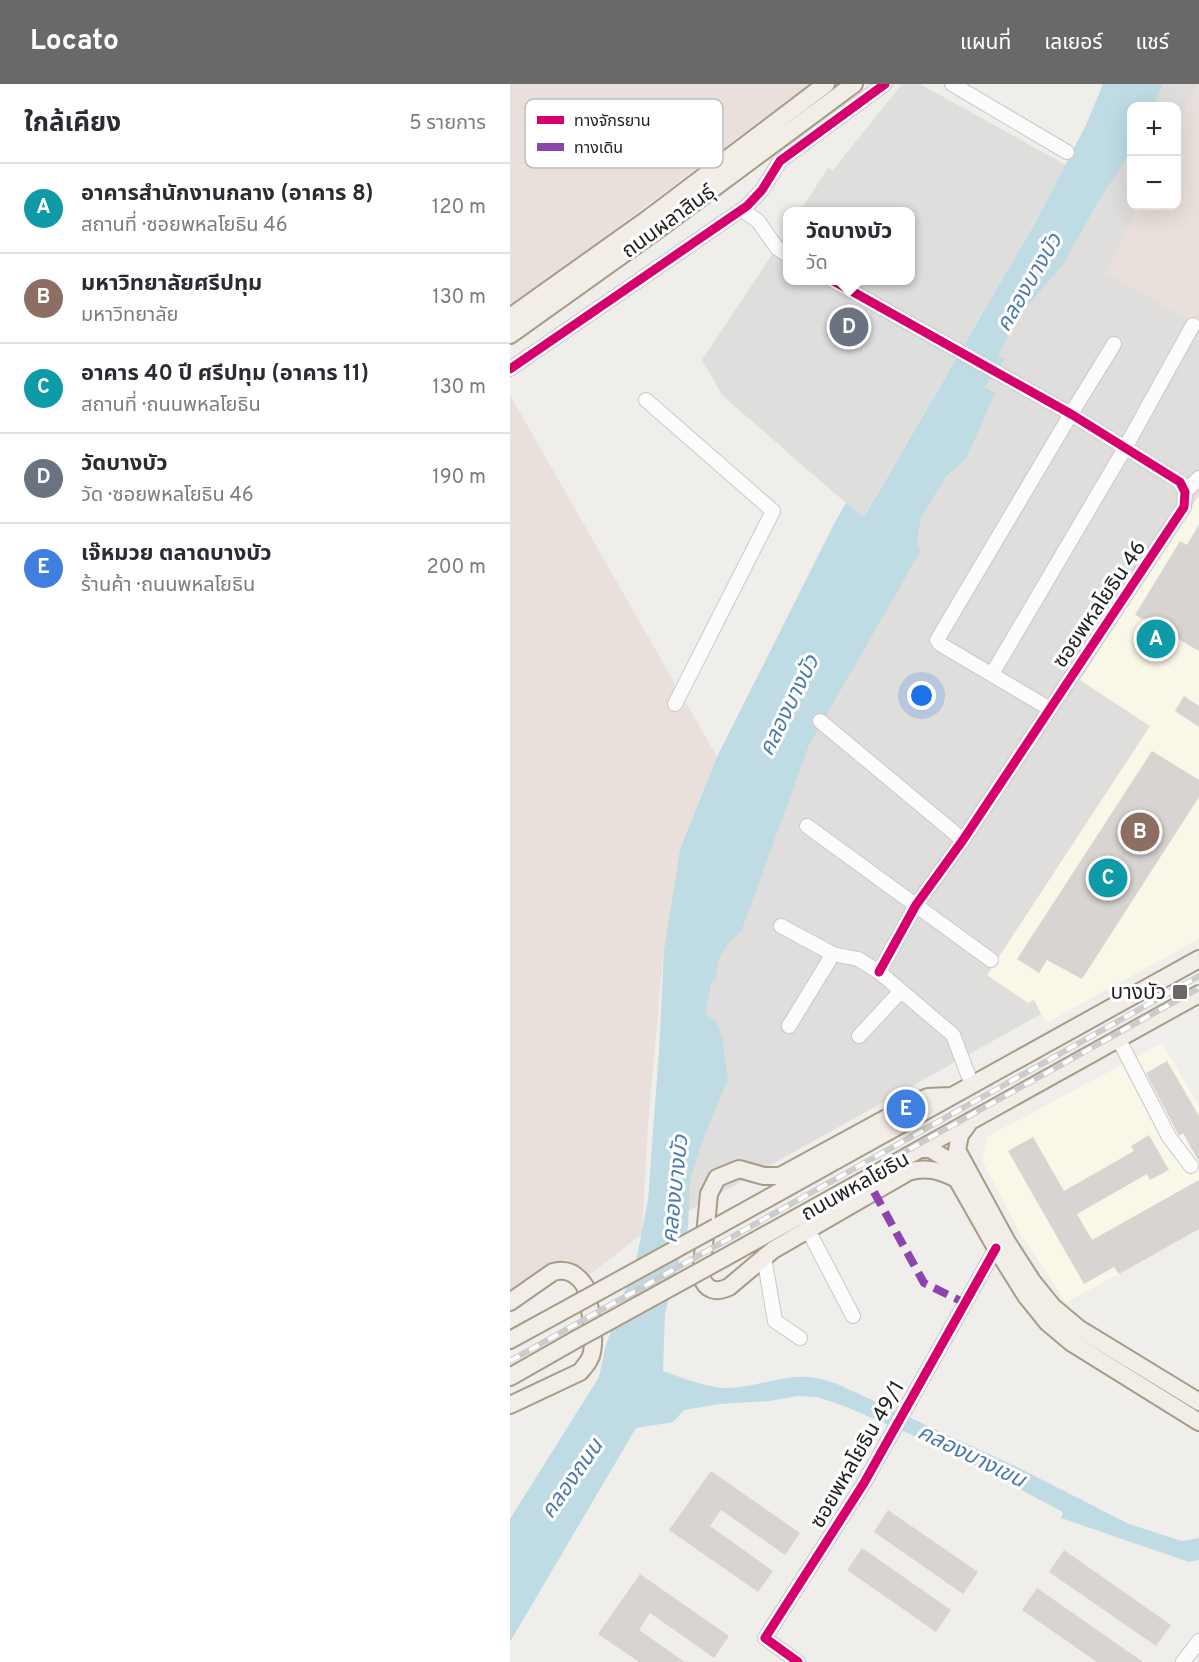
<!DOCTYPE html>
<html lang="th">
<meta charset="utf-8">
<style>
body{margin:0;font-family:Overpass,"Noto Sans Thai",sans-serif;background:#f2f2f3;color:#2b2b33}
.controls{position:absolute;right:18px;top:18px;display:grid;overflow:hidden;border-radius:12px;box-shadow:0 6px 24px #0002}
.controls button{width:54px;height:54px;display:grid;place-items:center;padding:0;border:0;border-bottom:2px solid #e1e1e2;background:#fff;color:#2b2b33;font:30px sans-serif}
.you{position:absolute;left:412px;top:612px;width:21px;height:21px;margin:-15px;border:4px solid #fff;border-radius:50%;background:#1a73e8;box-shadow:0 0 0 9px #1a73e833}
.badge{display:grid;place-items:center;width:39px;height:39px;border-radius:50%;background:#6a6968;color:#fff;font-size:20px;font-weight:700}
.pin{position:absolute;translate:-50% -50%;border:3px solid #fff;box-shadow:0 2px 6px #0006}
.popup{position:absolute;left:273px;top:123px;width:132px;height:78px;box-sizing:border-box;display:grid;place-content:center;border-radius:12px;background:#fff;filter:drop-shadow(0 2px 4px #0005);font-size:20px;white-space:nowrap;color:#7c7c81}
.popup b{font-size:22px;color:#2b2b33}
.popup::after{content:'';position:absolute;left:50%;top:100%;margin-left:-12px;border:12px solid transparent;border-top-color:#fff}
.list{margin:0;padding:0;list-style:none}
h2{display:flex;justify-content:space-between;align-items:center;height:78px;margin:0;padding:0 24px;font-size:26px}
h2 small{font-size:20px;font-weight:400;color:#7c7c81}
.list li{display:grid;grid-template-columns:39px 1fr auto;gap:18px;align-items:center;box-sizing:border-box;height:90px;padding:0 24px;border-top:2px solid #e1e1e2}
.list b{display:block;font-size:22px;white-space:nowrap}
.list p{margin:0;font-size:20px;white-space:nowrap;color:#7c7c81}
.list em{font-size:20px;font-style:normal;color:#7c7c81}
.map{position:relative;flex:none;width:689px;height:1578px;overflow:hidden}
header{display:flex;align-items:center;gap:36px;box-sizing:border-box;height:84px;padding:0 30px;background:#6a6968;color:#fff}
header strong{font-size:28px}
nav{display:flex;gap:33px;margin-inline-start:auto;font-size:21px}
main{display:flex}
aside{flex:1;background:#fff}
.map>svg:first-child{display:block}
</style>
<header>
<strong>Locato</strong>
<nav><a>แผนที่</a><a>เลเยอร์</a><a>แชร์</a></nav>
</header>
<main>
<aside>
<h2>ใกล้เคียง<small>5 รายการ</small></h2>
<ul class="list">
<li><span class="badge" style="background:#0f9aa8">A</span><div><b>อาคารสำนักงานกลาง (อาคาร 8)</b><p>สถานที่ · ซอยพหลโยธิน 46</p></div><em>120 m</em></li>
<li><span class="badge" style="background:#8d6e63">B</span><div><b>มหาวิทยาลัยศรีปทุม</b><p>มหาวิทยาลัย</p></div><em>130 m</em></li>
<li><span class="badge" style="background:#0f9aa8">C</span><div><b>อาคาร 40 ปี ศรีปทุม (อาคาร 11)</b><p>สถานที่ · ถนนพหลโยธิน</p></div><em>130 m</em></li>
<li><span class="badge" style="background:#6b7280">D</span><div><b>วัดบางบัว</b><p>วัด · ซอยพหลโยธิน 46</p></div><em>190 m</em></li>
<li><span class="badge" style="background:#3f7fe0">E</span><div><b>เจ๊หมวย ตลาดบางบัว</b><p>ร้านค้า · ถนนพหลโยธิน</p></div><em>200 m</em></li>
</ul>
</aside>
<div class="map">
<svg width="689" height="1578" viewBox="0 0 689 1578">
<rect width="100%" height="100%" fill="#f0eeeb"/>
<!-- residential -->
<path fill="#dfdedc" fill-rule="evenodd" d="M599,0H689V842L135,1151L264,589L528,134ZM622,22H666V122H622Z"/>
<!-- education -->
<path fill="#f8f7e8" d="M689,411V855L536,939L524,916L518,919L477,891L640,642L570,596Z
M652,959L689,1022V1145L556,1219L510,1149L472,1076L477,1053Z"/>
<!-- religious -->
<path fill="#dededc" d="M392,0H410L558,82L353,434L212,311L192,276L277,148L278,196H400V128L290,127L318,84L323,86Z"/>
<!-- military -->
<path fill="#eae0db" d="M0,0H300L0,223Z
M687,0H689V241L596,189L629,122H666L667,43Z
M0,311L207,673L170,765L154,865L138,1040L132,1150L78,1192L73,1184L56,1176L38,1180L0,1211Z"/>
<!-- water -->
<path fill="#bfdbe3" d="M593,0H653L643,22H622L621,68L589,116L553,180L503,240L488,272L495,275L474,303L485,309L456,375L437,391L411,433L407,458L410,468L299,661L231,848C214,861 207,873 206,895L202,896L195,929L206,938L212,953L218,995L190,1063L180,1096L178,1143L155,1229L153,1287C173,1294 194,1303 216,1304C246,1304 278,1288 307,1294C313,1295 319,1298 325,1299L507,1383L619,1440L672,1457L689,1454V1476L679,1478L551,1434L553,1428L428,1362L334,1322L307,1313L287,1312L260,1317L210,1320L174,1326L163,1338L126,1344L0,1558V1435L89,1293L96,1261L127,1172L138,1116L149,967L154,865L170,765L207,673L324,440L336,419L354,433L528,134L576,41Z"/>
<!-- building -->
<path fill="#d7d4d2" d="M689,440V567L668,555L658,573L624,555L635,536L625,531L670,457L677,461Z
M674,612L689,622V643L665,627Z
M642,667L689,696V713L572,895L537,876L529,889L507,875Z
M657,977L689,1032V1078L673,1049L669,1052L668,1050L636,989Z
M639,1051L659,1086L640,1096L637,1090L567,1130L582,1156L689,1096V1145L609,1190L604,1183L574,1200L498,1067L523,1053L554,1107L624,1067L621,1062Z
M201,1387L290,1449L275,1471L211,1426L200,1442L263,1487L248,1508L159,1446Z
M378,1426L468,1488L453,1510L364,1448Z
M352,1464L441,1526L426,1548L337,1486Z
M554,1466L661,1541L646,1562L539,1488Z
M130,1490L219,1552L204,1574L140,1529L129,1546L175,1578H129L88,1550Z
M527,1504L633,1578H587L512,1526Z"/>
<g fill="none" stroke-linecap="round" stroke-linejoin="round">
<defs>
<path id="minor" d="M442,0L557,68
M232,126L248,137L267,164L278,171
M322,196L561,330L670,398L675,408L674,423L453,756L406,821L369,888
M0,285L237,122L252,106L270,77L375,0
M136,316L263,427L165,620
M675,408L689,394
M482,590L615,364L683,241
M540,625L430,560L427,556L561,330L604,260
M310,637L453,756
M297,742L481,876
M271,842L323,870L348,875L369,888L443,951L462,1001
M279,942L323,870
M349,952L391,907
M609,956L659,1053L681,1082
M298,1146L343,1232
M254,1173L265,1237L290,1254
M288,1578L255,1554L354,1399L486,1164
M673,1578L689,1557"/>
<path id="major" d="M0,233L139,134L316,0
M0,251L150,144L344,0
M441,1012L418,1013L406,1018L270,1092H254L229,1085L207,1094L199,1110L191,1192C196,1207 206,1209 219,1203L263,1166L398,1088C416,1082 430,1087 447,1095
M458,1040L450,1051L447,1066L497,1158L522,1197L543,1223L568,1244L689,1318
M412,1065H420L435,1074L486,1164L516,1212L537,1238L562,1259L689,1338
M206,1143L689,875
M214,1174L689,910
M0,1218L43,1188C57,1184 67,1190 75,1202C79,1220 86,1250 82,1268C81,1276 75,1282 70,1288L0,1321
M0,1256L64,1221
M0,1293L65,1256"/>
</defs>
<!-- minor casing -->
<use href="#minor" stroke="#c9c8c7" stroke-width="16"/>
<!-- major casing -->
<use href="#major" stroke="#a79c86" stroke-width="20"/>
<!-- minor -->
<use href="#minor" stroke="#fdfcfc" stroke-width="14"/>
<!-- major -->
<use href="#major" stroke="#f3ede7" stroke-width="16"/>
<defs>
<path id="rail" d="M380,1076L689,904
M0,1277L689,892"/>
</defs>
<!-- rail casing -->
<use href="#rail" stroke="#ccc" stroke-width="6"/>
<!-- rail -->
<use href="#rail" stroke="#fff" stroke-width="4" stroke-dasharray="11" stroke-linecap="butt"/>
<defs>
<path id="major-bridge" d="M64,1221L206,1143
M65,1256L214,1174"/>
</defs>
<!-- major-bridge casing -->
<use href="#major-bridge" stroke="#a79c86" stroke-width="20" stroke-linecap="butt"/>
<!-- major-bridge -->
<use href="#major-bridge" stroke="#f3ede7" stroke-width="16"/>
<!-- quiet -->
<path stroke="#8e44ad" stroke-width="8" stroke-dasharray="15 8" stroke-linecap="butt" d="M364,1108L414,1199L455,1219"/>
<defs>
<path id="cycleway" d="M322,196L561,330L670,398L675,408L674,423L453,756L406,821L369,888
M0,285L237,122L252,106L270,77L375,0
M288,1578L255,1554L354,1399L486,1164"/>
</defs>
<!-- cycleway casing -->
<use href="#cycleway" stroke="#fff" stroke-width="13"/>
<!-- cycleway -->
<use href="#cycleway" stroke="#d6006c" stroke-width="9"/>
</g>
<!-- markers -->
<rect fill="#6a6968" stroke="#fff" stroke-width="2" x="662" y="900" width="16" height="16" rx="3"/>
<g text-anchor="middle" stroke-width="6" stroke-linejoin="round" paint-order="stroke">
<!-- street labels -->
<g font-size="21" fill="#222" stroke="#fff">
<text transform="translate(158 137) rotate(-36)" y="7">ถนนผลาสินธุ์</text>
<text transform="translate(589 520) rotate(-56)" y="7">ซอยพหลโยธิน 46</text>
<text transform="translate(345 1102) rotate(-29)" y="7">ถนนพหลโยธิน</text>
<text transform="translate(347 1370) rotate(-60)" y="7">ซอยพหลโยธิน 49/1</text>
</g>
<!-- poi labels -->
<g font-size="21" fill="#222" stroke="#fff" text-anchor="end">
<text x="656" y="915">บางบัว</text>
</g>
<!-- water labels -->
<g font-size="22" font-style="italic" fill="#4a7aab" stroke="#fff">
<text transform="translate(518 198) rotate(-60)" y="8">คลองบางบัว</text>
<text transform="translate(278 621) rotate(-64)" y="8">คลองบางบัว</text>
<text transform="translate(164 1105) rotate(-84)" y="8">คลองบางบัว</text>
<text transform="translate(462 1371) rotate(26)" y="8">คลองบางเขน</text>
<text transform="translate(61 1394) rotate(-55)" y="8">คลองถนน</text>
</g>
</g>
<!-- legend -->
<rect x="15" y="15" width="198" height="69" rx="9" fill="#fff" stroke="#bdbdbd" stroke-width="1.5"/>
<rect x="27" y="32" width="27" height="8" fill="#d6006c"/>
<rect x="27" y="59" width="27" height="8" fill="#8e44ad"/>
<g font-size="16" fill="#222">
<text x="64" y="42">ทางจักรยาน</text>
<text x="64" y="69">ทางเดิน</text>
</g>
</svg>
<div class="controls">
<button>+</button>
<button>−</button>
</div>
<div class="you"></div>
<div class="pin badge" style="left:646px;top:555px;background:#0f9aa8">A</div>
<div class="pin badge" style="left:630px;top:748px;background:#8d6e63">B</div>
<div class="pin badge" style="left:598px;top:794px;background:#0f9aa8">C</div>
<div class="pin badge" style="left:339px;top:243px;background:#6b7280">D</div>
<div class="popup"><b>วัดบางบัว</b>วัด</div>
<div class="pin badge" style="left:396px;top:1025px;background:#3f7fe0">E</div>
</div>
</main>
